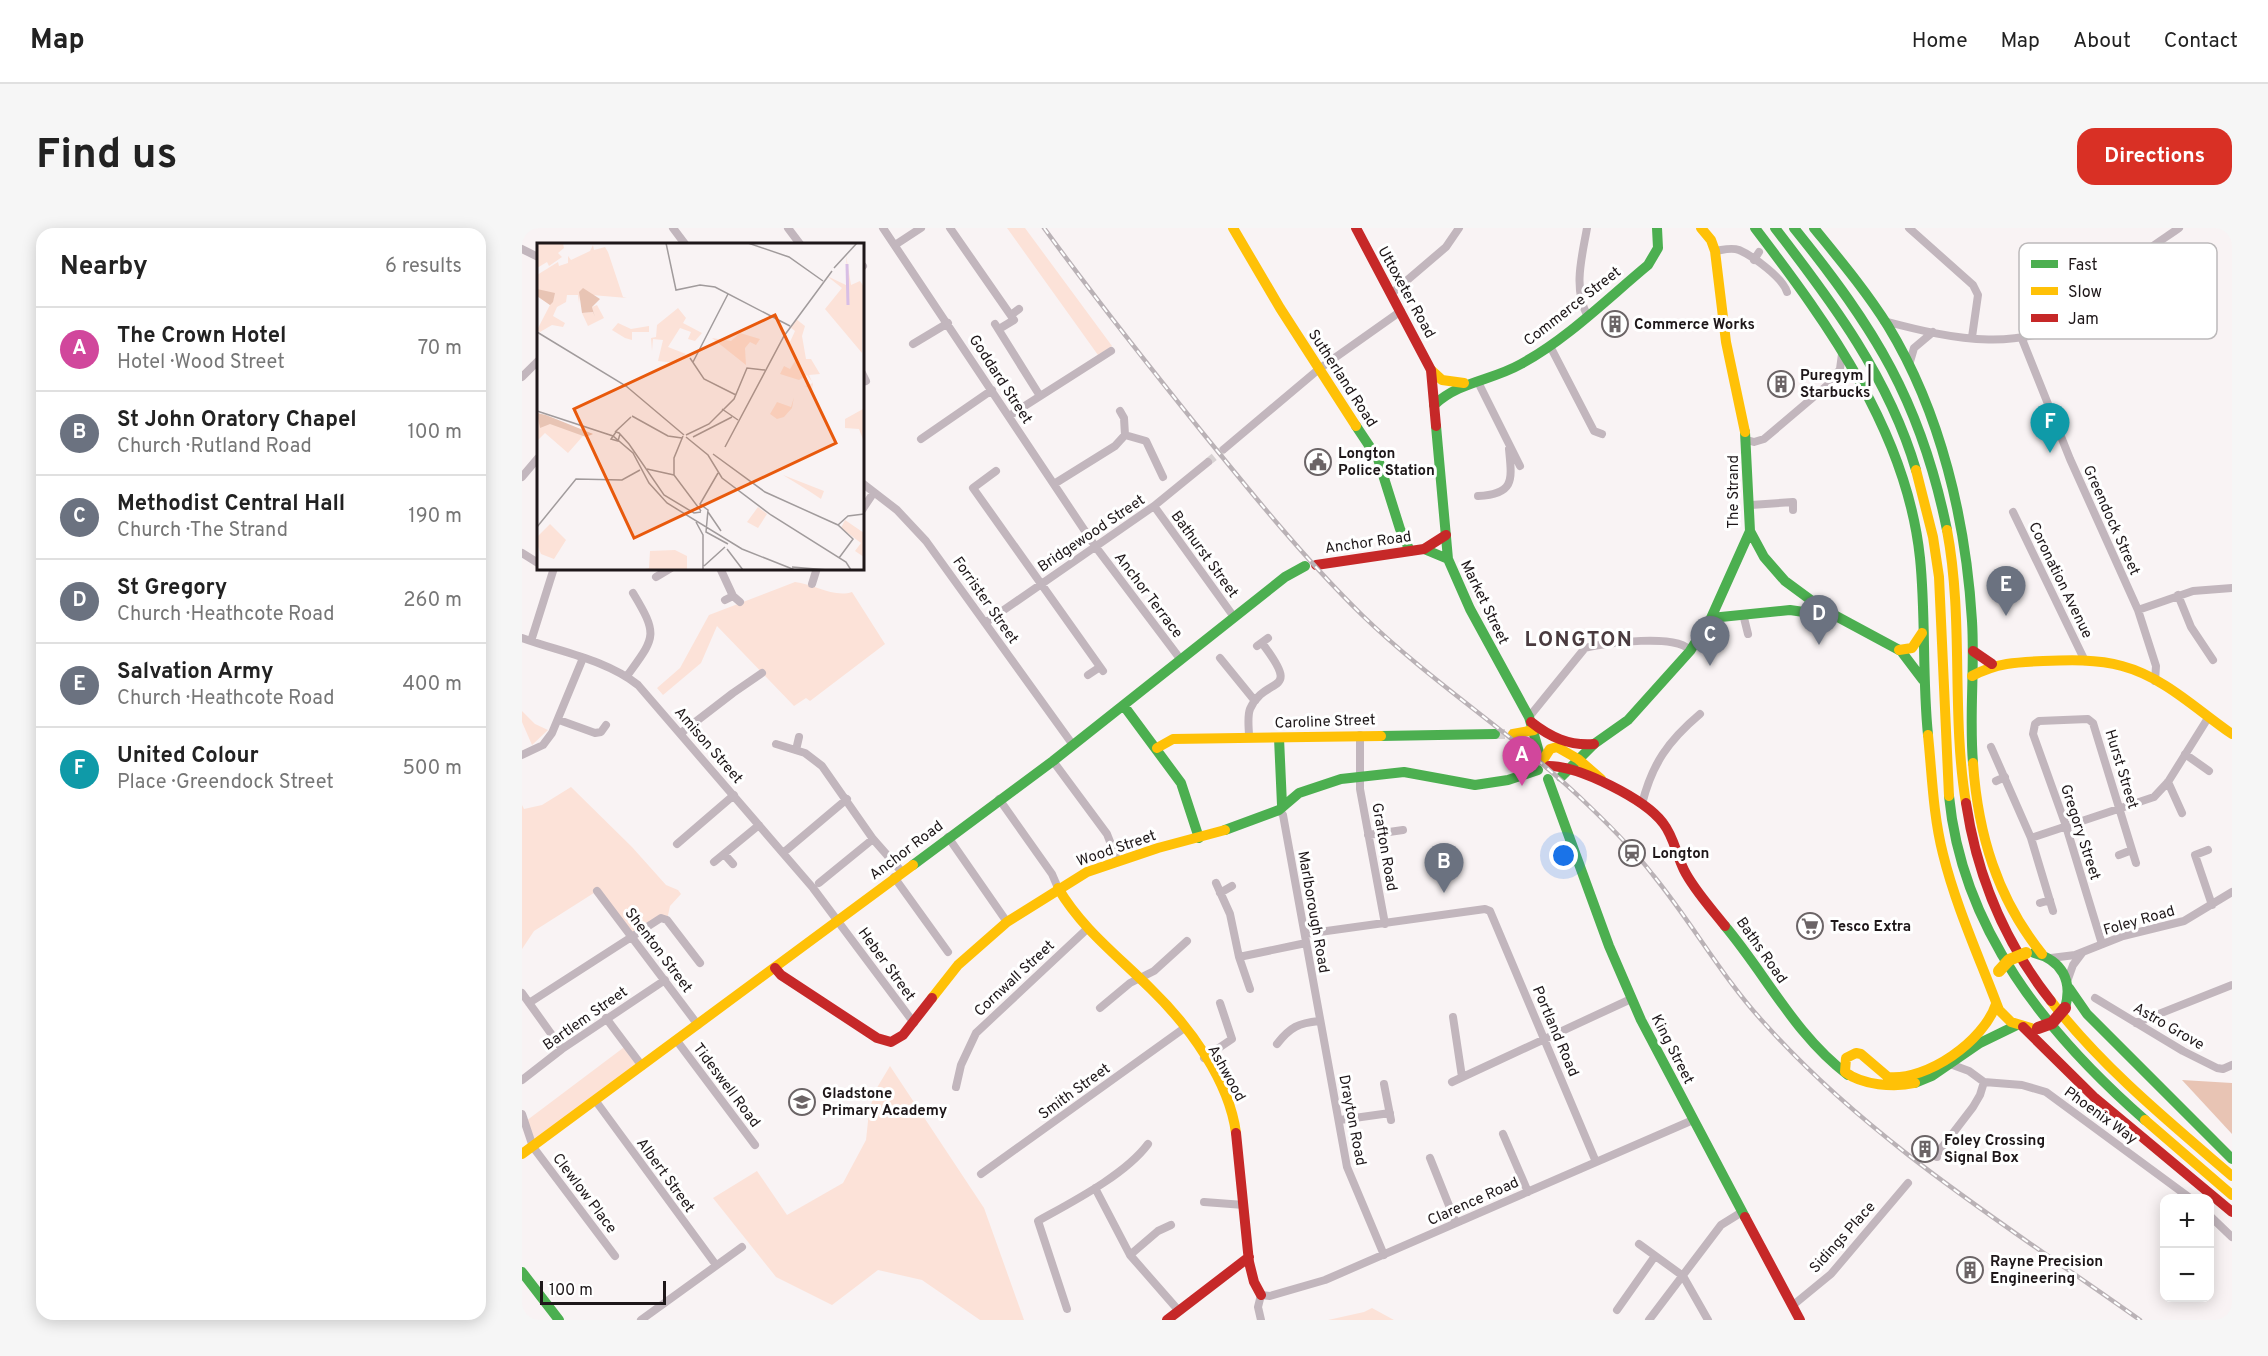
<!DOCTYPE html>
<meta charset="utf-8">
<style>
body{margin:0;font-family:Overpass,sans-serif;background:#f6f6f6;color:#222}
.controls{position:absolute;right:18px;bottom:18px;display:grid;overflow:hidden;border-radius:12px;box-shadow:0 3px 15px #0003}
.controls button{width:54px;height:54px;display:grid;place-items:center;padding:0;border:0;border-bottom:2px solid #e0e0e0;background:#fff;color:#222;font:30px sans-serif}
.scale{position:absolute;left:18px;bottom:15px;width:126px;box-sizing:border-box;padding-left:6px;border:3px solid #1e1719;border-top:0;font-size:16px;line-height:21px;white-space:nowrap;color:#1e1719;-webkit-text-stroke:4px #fff;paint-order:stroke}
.you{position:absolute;left:1042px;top:628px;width:21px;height:21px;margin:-15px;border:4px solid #fff;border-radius:50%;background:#1a73e8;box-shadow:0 0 0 9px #1a73e833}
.badge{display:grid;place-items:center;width:39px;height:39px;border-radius:50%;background:#d93025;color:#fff;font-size:20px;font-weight:700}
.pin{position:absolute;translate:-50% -50px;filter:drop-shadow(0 2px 3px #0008)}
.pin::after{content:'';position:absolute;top:32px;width:21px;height:18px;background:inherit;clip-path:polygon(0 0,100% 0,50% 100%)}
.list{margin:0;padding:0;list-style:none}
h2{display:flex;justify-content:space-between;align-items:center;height:78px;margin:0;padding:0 24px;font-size:26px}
h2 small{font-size:20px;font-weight:400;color:#767676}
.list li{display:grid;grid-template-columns:39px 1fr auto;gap:18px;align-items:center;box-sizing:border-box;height:84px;padding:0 24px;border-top:2px solid #e0e0e0}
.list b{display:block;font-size:22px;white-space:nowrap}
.list p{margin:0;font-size:20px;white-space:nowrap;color:#767676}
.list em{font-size:20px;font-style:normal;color:#767676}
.map{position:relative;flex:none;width:1710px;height:1092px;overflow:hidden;border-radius:18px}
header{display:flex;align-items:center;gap:36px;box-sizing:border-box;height:84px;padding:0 30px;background:#fff;border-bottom:2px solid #e0e0e0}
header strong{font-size:28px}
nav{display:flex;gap:33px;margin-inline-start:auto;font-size:21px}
.intro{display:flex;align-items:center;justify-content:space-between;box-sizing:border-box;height:144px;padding:0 36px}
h1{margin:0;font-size:42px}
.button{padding:15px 27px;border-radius:18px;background:#d93025;color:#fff;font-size:21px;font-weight:700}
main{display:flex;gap:36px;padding:0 36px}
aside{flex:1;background:#fff;border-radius:18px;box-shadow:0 3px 15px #0003}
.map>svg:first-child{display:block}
</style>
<header>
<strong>Map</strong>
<nav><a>Home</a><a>Map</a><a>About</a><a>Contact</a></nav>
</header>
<div class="intro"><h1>Find us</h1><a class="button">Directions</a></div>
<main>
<aside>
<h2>Nearby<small>6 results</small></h2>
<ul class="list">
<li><span class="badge" style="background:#d1479c">A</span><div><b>The Crown Hotel</b><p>Hotel · Wood Street</p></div><em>70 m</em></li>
<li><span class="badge" style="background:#6b7280">B</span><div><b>St John Oratory Chapel</b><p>Church · Rutland Road</p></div><em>100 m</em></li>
<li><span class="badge" style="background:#6b7280">C</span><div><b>Methodist Central Hall</b><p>Church · The Strand</p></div><em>190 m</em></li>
<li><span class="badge" style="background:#6b7280">D</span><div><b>St Gregory</b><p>Church · Heathcote Road</p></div><em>260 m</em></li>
<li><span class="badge" style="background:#6b7280">E</span><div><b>Salvation Army</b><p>Church · Heathcote Road</p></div><em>400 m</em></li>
<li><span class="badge" style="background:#0f9aa8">F</span><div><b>United Colour</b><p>Place · Greendock Street</p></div><em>500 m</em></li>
</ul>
</aside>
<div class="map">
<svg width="1710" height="1092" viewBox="0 0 1710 1092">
<rect width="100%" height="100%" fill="#f9f3f4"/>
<!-- green -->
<path fill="#fce2d8" d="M485,0H503L590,118L576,127Z
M273,354C291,356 312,370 330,364L363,416L288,473L284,470L272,478L195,398L179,435L141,467L135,460L158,440L187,387Z
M0,483L13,496L26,502L10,517L0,494Z
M49,559L110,619L144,657L156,662L159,666L148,678L145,692L139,690L110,708L75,663L12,703L0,721V577L2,581L20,577Z
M105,817L120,838L11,919L0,896Z
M368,838L462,980L502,1092H458L400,1052L356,1042L310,1077L254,1049L191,970L235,943L265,987L321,955L344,912L347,884L353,863Z
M850,1080L872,1092H806L842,1084Z"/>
<!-- forest -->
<path fill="#e8c4b4" d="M1660,852L1710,855V906Z"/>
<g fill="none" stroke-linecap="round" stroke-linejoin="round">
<!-- street-tunnel -->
<path stroke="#d8d2d3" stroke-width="8" stroke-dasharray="8 4" stroke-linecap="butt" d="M686,234L702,221"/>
<!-- secondary-tunnel -->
<path stroke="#d8d2d3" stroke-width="10" stroke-dasharray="10 5" stroke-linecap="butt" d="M973,506H991"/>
<!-- street -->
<path stroke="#c2b6bd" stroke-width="8" d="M151,0L163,16
M266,0L278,16
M361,0L573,318L659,432
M428,0L492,92L477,101
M1387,0L1451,57L1456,67L1450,109
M373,17L399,0
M0,21L16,29
M1193,23C1201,22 1209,19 1217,22C1231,28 1261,50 1265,64
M1232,32L1237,24
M340,39L341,38
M869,66L924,19L937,0
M489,87L497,81
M1065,87C1051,59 1060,29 1065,0
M1362,93C1430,111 1505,128 1565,82C1587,66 1603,42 1623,24C1634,15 1646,8 1657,0
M473,96L518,168
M1500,111L1548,231L1616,382L1634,438L1633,453
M391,116L426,95
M1028,118L1072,203L1080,206
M1387,137L1392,120L1411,104
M340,145L344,153L340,154
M0,149L16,133
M956,154L998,238
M598,183L602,190L603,207
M487,188L589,123
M603,207L624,213L641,249
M399,211L470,162
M1225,212L1232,214L1242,211L1308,155L1318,141L1320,126
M702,221L797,141L879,83
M474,243L451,260L581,443
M0,249L16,230
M340,255L375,282L404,313L551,517
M532,256L593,218L603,207
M956,268C993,266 990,252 987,221
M1229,277L1271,274V282
M632,278L712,389
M340,282L352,264
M1491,284L1563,433
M0,325L16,335
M198,340L211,368L218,374
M134,349L149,340
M290,356L295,340
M1656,367L1669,399L1691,432
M203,372L211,368
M1616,382L1671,363L1710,360
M1221,386L1226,406
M463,395L632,278L686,234
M0,410C38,424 83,431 116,457L291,660L392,795
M9,413L32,340
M735,418L746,410
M698,430L733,473
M566,447L578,439
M105,448C133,409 137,408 111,365
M1007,489L1063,420C1082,415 1158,405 1168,423
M37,492L73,505L79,504L84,497
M159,505L211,465L240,445
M838,507V561L863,696
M727,509C727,500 725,489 728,481C744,446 781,469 740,415
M254,516L283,525L300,538L351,611L380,644
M1469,519L1509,610L1531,683
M274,522L277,509
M1663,526L1687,543
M0,527L21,517L30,505L61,430
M531,533L585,606L596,634
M1474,553L1483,549
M1646,554L1660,585
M477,571L530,646L536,660
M1120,576C1130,536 1146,513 1178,486
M757,582L761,587L825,939L862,1027
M846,607L881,602
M426,609L485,694
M1509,610L1632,569L1646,554L1686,490
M155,616L212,567
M1686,622L1673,627L1690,677
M261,625L325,571
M203,627L211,636
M1597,627L1610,622
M192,634L237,597
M372,649L426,724
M297,655L351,611
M694,655L708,686L717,729L728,761
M75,663L176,797
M698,665L710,658
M1518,675L1528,672
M783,706L963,681L968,683L1074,934
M1580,716L1544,598L1511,506L1513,496L1517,493L1566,491L1571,495L1614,635
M717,729L784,715
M1529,730L1553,727L1601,708L1662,693L1710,664
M1546,751L1551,737L1560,725
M0,765L40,821
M1573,770L1661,823L1695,840L1701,841L1710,837
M7,775L139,690L145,692L178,735
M578,780L608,755L632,743L665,713
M931,789L940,849
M84,790L120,838
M1614,795L1710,757
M155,813L233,917
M755,816C768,799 777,795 797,793
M682,830L710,811L698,775
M1428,836L1447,843L1462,854L1500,857L1524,864L1668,970
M0,852L40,821L143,752
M930,854L1109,771
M862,856L869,892
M434,859L439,837L454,805L565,701
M73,872L194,1037
M0,886L11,919L93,1028
M818,892L868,885
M981,906L1006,964
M1415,929V926L1451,879L1458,867L1462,854
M908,930L934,995
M459,946L661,801
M573,960L608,1027L657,1083
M682,974L722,977
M1688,988L1710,1009
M1117,1016L1161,1048L1186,1092
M608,1027L636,1003L649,997
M1270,1078L1309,1046L1386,955
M545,1081L516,993C550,974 603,947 626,916
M1095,1082L1133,1028
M119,1092L220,1019
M739,1092L736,1079L739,1067L748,1068L803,1052L1171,892
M1127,1092L1199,997L1220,984"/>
<!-- fast -->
<path stroke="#4caf50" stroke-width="10" d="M1233,0C1307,97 1385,205 1398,330C1404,388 1400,448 1406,507
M1253,0C1311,75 1367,150 1394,242
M1272,0C1353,100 1399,174 1425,302
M1292,0C1318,32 1344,63 1366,98C1419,185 1444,293 1450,393C1453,441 1447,487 1451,535
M912,177C938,153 969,153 999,136C1045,111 1085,71 1126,37L1136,20L1135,0
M834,198L856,231L878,301L888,323
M914,198L926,331L948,381L1007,489L1019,531
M1228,303L1242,329L1263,353L1301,381L1379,423L1401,452
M902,321L926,331
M1189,390L1268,382L1309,388
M602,478L659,555L677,610
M859,508L973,506
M757,510L760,577
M1039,549L1072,516L1106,492L1168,423L1189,390L1228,303L1223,204
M1026,551L1087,718L1119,792L1223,989
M1427,568C1440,702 1525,806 1623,892
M703,602L757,582L777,565L819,551L882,544L953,557L986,552L1016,542
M391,637L531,533L763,349L783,338
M1203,698C1245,748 1273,807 1326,847
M1512,725C1540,732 1551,753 1543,780
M1547,760L1565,786L1710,931
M1393,855L1410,848L1458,815L1495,797
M0,1044L37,1092"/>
<!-- slow -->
<path stroke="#ffc107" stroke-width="10" d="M711,0L758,80L834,198
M1179,0L1189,12L1193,23L1204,114L1223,204
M909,142L920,152L942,155
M1394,242L1411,309L1417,349L1427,568
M1425,302C1442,392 1429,485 1444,575
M1377,422L1390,420L1400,405
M1450,448C1474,435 1495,434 1521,433C1547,432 1575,431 1600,438C1642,449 1675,482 1710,506
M991,506L1012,502
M1406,507C1410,546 1411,587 1421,626C1434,679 1458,731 1477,782L1489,794L1509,800
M635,520L651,511L859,508
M1021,532L1028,521L1035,519L1056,531L1079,551
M1451,535C1456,606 1475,670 1520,726
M536,660C560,701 596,728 629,761C667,798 707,852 714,905
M410,770L436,737L485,694L565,644L636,620L703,602
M1529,773C1581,840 1646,893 1710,948
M1393,855C1372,860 1340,857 1323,844L1324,830L1334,825L1339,826L1366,849C1405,853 1462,813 1474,776
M1623,892L1710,967
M0,926L391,637"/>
<!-- jam -->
<path stroke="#c62828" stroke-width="10" d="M834,0L909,142L914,198
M794,337L902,321L924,307
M1451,423L1470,436
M1009,494C1028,509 1047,518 1072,516
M1027,538C1057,538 1123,571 1141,595C1152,609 1154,626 1162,642C1172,662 1189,680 1203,698
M1444,575C1455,648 1483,715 1529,773
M253,740L259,747L355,810L369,814L381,807L410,770
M1501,799L1572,869L1710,984
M714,905L727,1034L732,1054L739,1067
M1223,989L1278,1092
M645,1092L727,1029"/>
<defs>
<path id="rail" d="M522,0C573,70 626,137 680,204C731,267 782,330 840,387C911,456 996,509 1067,578C1090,600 1112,622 1131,647C1171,696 1201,751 1244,797C1350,915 1490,1001 1618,1092"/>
</defs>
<!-- rail casing -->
<use href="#rail" stroke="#bab2b6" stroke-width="4.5"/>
<!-- rail -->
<use href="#rail" stroke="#fff" stroke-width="2" stroke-dasharray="7" stroke-linecap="butt"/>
<!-- slow-bridge -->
<path stroke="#ffc107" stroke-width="12" d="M1477,743L1487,732L1504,725"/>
<!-- jam-bridge -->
<path stroke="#c62828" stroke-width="12" d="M1516,800L1530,795L1543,780"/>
</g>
<!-- icons -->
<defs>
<symbol id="building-ring" viewBox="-11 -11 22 22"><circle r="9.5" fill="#fff" stroke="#6b6466" stroke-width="1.5"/><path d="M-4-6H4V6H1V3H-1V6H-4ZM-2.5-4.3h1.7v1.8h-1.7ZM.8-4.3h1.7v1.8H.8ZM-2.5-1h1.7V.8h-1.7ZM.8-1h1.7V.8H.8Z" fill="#6b6466"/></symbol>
<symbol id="civic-ring" viewBox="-11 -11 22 22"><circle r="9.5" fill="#fff" stroke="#6b6466" stroke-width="1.5"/><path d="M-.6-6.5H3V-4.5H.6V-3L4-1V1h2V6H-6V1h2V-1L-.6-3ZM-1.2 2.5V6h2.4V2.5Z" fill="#6b6466"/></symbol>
<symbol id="station-ring" viewBox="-11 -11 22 22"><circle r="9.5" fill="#fff" stroke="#6b6466" stroke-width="1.5"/><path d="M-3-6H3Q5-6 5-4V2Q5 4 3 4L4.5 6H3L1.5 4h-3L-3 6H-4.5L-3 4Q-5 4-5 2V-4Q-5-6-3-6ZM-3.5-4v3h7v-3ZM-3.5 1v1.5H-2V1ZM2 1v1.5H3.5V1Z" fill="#6b6466"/></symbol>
<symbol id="supermarket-ring" viewBox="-11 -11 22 22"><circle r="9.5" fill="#fff" stroke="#6b6466" stroke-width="1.5"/><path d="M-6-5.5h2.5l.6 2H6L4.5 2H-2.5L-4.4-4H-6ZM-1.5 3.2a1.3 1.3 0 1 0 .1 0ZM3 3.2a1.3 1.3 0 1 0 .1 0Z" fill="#6b6466"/></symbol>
<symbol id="school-ring" viewBox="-11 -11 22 22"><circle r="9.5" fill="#fff" stroke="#6b6466" stroke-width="1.5"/><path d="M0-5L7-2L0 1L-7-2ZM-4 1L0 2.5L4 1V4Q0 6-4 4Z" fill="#6b6466"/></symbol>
</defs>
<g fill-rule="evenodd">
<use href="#building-ring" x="1078" y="81" width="30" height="30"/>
<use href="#building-ring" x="1244" y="141" width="30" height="30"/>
<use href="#civic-ring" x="781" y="219" width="30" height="30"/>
<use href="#station-ring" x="1095" y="610" width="30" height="30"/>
<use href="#supermarket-ring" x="1273" y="683" width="30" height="30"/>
<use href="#school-ring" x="265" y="859" width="30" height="30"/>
<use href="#building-ring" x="1388" y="906" width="30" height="30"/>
<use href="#building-ring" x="1433" y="1027" width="30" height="30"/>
</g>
<g text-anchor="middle" stroke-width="6" stroke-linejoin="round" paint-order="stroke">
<!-- street labels -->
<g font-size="15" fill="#1e1719" stroke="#fff">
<text transform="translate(885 64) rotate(61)" y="5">Uttoxeter Road</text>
<text transform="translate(1050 78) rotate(-38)" y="5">Commerce Street</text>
<text transform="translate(821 150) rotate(57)" y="5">Sutherland Road</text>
<text transform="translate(479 151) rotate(57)" y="5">Goddard Street</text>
<text transform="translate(1211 264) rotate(-90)" y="5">The Strand</text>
<text transform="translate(1590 292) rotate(66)" y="5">Greendock Street</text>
<text transform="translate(569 305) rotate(-34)" y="5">Bridgewood Street</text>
<text transform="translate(846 314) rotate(-8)" y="5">Anchor Road</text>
<text transform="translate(683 326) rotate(54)" y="5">Bathurst Street</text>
<text transform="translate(1539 352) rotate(64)" y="5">Coronation Avenue</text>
<text transform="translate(627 367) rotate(53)" y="5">Anchor Terrace</text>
<text transform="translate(464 372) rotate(55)" y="5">Forrister Street</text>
<text transform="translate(963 374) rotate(64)" y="5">Market Street</text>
<text transform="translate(803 493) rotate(-2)" y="5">Caroline Street</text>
<text transform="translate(187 517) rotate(49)" y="5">Amison Street</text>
<text transform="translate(1600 541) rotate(73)" y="5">Hurst Street</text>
<text transform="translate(1559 604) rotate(72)" y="5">Gregory Street</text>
<text transform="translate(863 619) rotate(80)" y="5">Grafton Road</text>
<text transform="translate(594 620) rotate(-19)" y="5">Wood Street</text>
<text transform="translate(384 622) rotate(-37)" y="5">Anchor Road</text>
<text transform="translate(792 684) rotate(80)" y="5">Marlborough Road</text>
<text transform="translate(1617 692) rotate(-16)" y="5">Foley Road</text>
<text transform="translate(137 722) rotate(53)" y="5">Shenton Street</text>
<text transform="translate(1240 722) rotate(55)" y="5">Baths Road</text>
<text transform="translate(365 736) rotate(54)" y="5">Heber Street</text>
<text transform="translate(492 750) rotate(-43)" y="5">Cornwall Street</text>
<text transform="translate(63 790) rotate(-35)" y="5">Bartlem Street</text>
<text transform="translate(1647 798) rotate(30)" y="5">Astro Grove</text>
<text transform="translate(1034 803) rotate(67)" y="5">Portland Road</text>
<text transform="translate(1151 821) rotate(63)" y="5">King Street</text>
<text transform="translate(705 845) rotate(61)" y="5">Ashwood</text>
<text transform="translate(205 857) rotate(53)" y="5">Tideswell Road</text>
<text transform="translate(552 863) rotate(-36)" y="5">Smith Street</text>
<text transform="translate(1579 887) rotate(36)" y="5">Phoenix Way</text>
<text transform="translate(831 892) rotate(79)" y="5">Drayton Road</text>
<text transform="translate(144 947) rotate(54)" y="5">Albert Street</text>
<text transform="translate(63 965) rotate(53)" y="5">Clewlow Place</text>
<text transform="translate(951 973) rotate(-24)" y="5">Clarence Road</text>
<text transform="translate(1320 1009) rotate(-48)" y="5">Sidings Place</text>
</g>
<!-- poi labels -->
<g font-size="15" font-weight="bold" fill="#1e1719" stroke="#fff" text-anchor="start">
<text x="1112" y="101">Commerce Works</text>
<text x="1278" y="152">Puregym |<tspan x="1278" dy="17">Starbucks</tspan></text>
<text x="816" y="230">Longton<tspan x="816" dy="17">Police Station</tspan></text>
<text x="1130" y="630">Longton</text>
<text x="1308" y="703">Tesco Extra</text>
<text x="300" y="870">Gladstone<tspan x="300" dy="17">Primary Academy</tspan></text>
<text x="1422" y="917">Foley Crossing<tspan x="1422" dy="17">Signal Box</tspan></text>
<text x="1468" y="1038">Rayne Precision<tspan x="1468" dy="17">Engineering</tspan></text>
</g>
<!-- district labels -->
<g font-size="21" font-weight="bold" letter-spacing="1.5" fill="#4a3b3f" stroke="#fff">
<text x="1057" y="418">LONGTON</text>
</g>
</g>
<!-- overview -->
<g transform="translate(15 15)">
<rect width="327" height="327" fill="#f9f3f4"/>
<path d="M0,0H26L27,5L21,10L25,14L12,23L10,19L0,25ZM56,2L57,7L68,4L71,9L86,54L90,55L43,51L42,60L41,52H30L29,59L20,64L16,73L28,80L26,84L15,82L3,89L0,87L13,62L0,53V32L21,19L22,23L31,20V13L34,17L53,8ZM309,12L314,42L323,38L327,44L325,110L288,66L305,45L290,33L311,43ZM60,62L67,75L51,83L45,70L56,69L58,74L55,64ZM141,65L149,75L146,80L165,90L158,98L151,96L154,89L143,85L131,104L149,111L139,120L121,118L126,97L116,96L115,108L114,95L119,94L120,82ZM259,76L268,83L265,93L269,116H274L283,131L272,132L276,141L275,147L268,143L276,140L270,132L262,137L243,131L247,123L253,126L258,118L253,99L258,88L253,84ZM81,80L94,86L112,83V89H95V97L88,95L75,87ZM203,90L223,96L219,102L213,99L208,105L209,122L175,95L194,98ZM257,154L255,165L247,174L240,176L233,171L240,159L254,164ZM326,166L327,168V199L322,186L308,185V176ZM0,170L56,191L46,193L31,210L8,190L0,198ZM246,232L287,248L284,256L272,248ZM221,264L230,271L221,285L210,279ZM308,277L327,290V314L318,308L324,300L304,285ZM13,281L29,297L17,316L4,311L0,301V294ZM138,307L150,313V327H104L112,325L113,308Z" fill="#fce2d8"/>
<path d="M46,45L63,56L55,64L58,74L56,69L45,70L42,49ZM0,46L18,50L16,59L13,62L0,53ZM0,170L9,172L56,191L49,194L13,181L3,185Z" fill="#e8c4b4"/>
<path fill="none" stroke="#d8bee5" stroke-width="3" d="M310,21L311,62"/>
<path fill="none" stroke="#a19b9c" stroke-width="1.5" d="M129,0L139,47L163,42L178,44L253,83M211,0L252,14L286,38M297,25L320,0M0,89L89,143L147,192M153,115L167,136L199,152M156,119L191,51M185,166L201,177M0,168L76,193L96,210L112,240L130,260L205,306L258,327M95,173L131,193L145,195M78,189L94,174M83,191L81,198L74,196L79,189L82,190L92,201L127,252L157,270L164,269M149,192L172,181L197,156L210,125L228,127M146,193L137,215V232L164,268M149,194L171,212L185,235L234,272L309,319L314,327M156,194L195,174M188,204L247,93L295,28M176,211L228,249L301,282L316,296L302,315M110,226L137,232M181,230L163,261L171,267L169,289L191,301M171,269L184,288M159,279L166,292V327M301,282L311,273L327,271M0,284L39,236L85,237L103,227M190,306L206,327M167,323L188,304M255,324L291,327"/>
<path fill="#e8590c" fill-opacity="0.15" stroke="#e8590c" stroke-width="3" d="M238,72L299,200L97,295L37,166Z"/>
<rect width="327" height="327" fill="none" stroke="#1e1719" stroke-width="3"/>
</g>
<!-- legend -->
<rect x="1497" y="15" width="198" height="96" rx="9" fill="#fff" stroke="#bcb9ba" stroke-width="1.5"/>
<rect x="1509" y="32" width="27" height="8" fill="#4caf50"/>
<rect x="1509" y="59" width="27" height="8" fill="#ffc107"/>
<rect x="1509" y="86" width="27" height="8" fill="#c62828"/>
<g font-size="16" fill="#1e1719">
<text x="1546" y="42">Fast</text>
<text x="1546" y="69">Slow</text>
<text x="1546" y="96">Jam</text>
</g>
</svg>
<div class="controls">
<button>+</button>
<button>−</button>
</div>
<div class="scale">100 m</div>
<div class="you"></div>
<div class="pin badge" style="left:1000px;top:558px;background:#d1479c">A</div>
<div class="pin badge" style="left:922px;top:665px;background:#6b7280">B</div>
<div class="pin badge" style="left:1188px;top:438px;background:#6b7280">C</div>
<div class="pin badge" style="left:1297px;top:417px;background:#6b7280">D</div>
<div class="pin badge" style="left:1484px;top:388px;background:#6b7280">E</div>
<div class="pin badge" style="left:1528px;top:225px;background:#0f9aa8">F</div>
</div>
</main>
